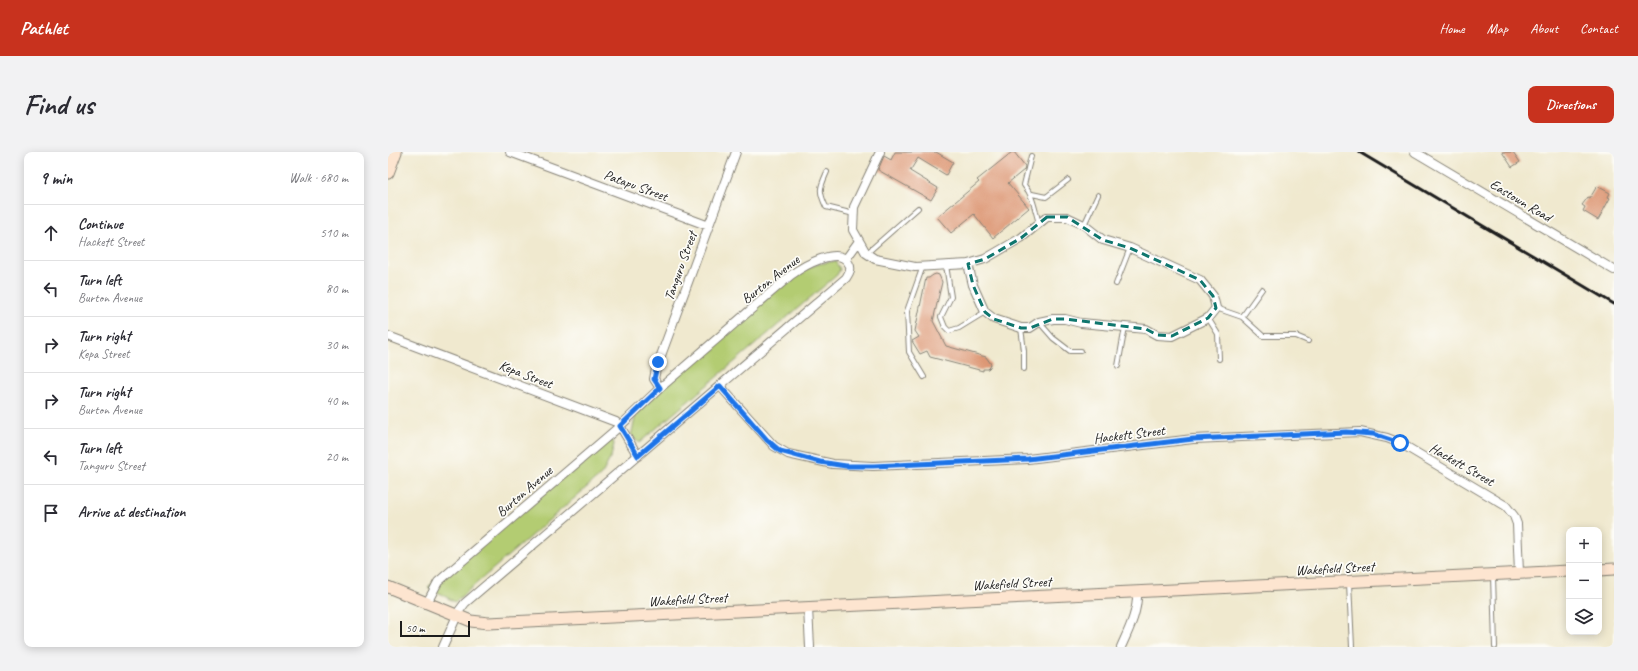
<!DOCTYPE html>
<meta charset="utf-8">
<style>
body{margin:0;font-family:Caveat,sans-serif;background:#f2f2f3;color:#2b2b33}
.controls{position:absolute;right:12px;bottom:12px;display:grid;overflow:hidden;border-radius:8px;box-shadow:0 2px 10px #0003}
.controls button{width:36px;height:36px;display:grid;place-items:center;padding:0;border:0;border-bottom:1px solid #e1e1e2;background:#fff;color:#2b2b33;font:20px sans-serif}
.scale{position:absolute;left:12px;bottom:10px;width:70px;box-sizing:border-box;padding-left:4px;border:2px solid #1c1c1c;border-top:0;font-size:11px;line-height:14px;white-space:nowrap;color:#1c1c1c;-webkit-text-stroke:3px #fdfcf7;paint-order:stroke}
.stop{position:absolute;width:12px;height:12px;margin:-9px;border:3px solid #1a73e8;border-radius:50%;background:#fff}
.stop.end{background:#1a73e8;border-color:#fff;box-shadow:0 1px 4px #0008}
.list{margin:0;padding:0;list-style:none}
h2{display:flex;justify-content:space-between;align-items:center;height:52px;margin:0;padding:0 16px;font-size:17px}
h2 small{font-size:13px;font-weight:400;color:#7c7c81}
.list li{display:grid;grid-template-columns:26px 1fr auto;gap:12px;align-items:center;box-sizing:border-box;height:56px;padding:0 16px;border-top:1px solid #e1e1e2}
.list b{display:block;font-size:15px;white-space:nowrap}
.list p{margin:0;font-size:13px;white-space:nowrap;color:#7c7c81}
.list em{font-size:13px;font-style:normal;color:#7c7c81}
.icon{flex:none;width:22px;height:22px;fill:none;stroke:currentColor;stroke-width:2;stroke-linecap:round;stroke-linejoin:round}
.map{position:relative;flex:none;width:1226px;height:495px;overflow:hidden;border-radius:8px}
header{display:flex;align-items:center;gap:24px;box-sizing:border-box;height:56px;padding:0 20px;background:#c8321e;color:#fff}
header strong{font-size:19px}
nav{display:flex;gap:22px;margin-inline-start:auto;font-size:14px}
.intro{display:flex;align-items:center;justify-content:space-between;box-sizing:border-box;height:96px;padding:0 24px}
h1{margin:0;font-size:28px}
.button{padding:10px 18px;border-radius:8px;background:#c8321e;color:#fff;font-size:14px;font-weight:700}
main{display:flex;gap:24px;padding:0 24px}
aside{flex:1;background:#fff;border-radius:8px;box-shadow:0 2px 10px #0003}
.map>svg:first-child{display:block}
</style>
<header>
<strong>Pathlet</strong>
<nav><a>Home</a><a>Map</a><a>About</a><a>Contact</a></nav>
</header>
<div class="intro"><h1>Find us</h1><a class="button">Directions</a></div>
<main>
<aside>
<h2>9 min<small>Walk · 680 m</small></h2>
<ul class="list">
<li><svg class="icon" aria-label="ahead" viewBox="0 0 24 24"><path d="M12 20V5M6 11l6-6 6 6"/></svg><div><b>Continue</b><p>Hackett Street</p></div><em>510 m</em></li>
<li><svg class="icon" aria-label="left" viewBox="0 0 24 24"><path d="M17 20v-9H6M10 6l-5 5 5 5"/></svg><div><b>Turn left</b><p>Burton Avenue</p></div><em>80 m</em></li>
<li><svg class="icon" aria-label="right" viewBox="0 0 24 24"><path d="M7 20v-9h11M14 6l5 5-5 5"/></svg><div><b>Turn right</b><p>Kepa Street</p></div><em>30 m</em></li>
<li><svg class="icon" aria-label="right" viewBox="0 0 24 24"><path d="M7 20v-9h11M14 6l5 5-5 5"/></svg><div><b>Turn right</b><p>Burton Avenue</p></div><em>40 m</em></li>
<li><svg class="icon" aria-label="left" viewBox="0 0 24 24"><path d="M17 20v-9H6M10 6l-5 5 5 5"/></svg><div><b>Turn left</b><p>Tanguru Street</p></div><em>20 m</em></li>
<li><svg class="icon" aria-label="arrive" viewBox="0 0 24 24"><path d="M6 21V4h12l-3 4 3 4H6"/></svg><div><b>Arrive at destination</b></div></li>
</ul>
</aside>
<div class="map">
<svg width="1226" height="495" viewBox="0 0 1226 495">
<rect width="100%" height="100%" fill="#fdfcf7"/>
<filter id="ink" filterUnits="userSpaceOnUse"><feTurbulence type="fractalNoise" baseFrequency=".025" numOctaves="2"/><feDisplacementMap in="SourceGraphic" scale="8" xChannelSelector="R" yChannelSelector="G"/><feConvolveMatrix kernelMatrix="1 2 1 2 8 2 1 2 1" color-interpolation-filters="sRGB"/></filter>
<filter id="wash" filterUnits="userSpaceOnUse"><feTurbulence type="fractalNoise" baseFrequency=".012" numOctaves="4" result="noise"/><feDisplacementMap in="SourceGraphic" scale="16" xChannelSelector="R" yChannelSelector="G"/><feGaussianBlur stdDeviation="0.9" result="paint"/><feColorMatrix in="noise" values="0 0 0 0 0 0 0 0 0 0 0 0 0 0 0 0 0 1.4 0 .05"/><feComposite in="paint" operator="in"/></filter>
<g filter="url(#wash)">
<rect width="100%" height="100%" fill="#f0e9cf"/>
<!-- green -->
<path fill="#b3cc72" stroke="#687447" d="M447,109L452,117L449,123L251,291L243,284L249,257L402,123L430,112Z
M219,286H224L226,292L223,305L214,322L67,450L40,435Z"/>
<g id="blocks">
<!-- building -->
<path fill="#dd9775" d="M507,0H548L565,10L558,23L530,6L522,19L550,36L543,48L490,18L496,4L503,8Z
M624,0H626L637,14L636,18L620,31L641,56L605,86L586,62L563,81L549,65L591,30L589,28Z
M1114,0H1125L1132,10L1124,15Z
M1209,34L1222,41L1220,45L1222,46L1210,68L1195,59L1197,55L1194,53L1200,45L1202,46Z
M548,122L551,123L554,130L545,169L558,194L598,205L603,212L602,215L600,217H595V219L542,205L539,199L532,202L524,189L531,185L527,179L538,126H541L545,123Z"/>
</g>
</g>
<g filter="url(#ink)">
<use href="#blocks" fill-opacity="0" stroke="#868276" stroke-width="1"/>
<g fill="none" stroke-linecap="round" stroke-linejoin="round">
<defs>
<path id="lane" d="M643,4L636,33C646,45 646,56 651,71
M439,20C432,36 430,38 438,55L466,62
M644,42L658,45L680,28
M696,73L710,43
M479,101L530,56
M558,113L563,145L553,165L557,175L561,179L571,176L597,160
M535,114L519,159L521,200L536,225
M728,132L742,96
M828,156L854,165L875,184H908L920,189
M854,165L874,137
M820,166L830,182L831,207
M651,170L665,186L682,199H693
M633,176L636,199V217
M730,214L737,175
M1105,423L1107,495
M961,431L964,495"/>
<path id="street" d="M122,0L321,74
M492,0L466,55L465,78L478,101L487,107L527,115L580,112L597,107L633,86L659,65H679L696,73L715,88L742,96L812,128L825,144L828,156L820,166L784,184L769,183L758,177L693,171L677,167H665L651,170L642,176H633L606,167L597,160L585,133L580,112
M1027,0L1226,118
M458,107L471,89
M0,184L228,270L232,274L250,304
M332,234L386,294L400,302L445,312L485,314L640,307L805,287L972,280L999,286L1012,291L1118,354L1126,364L1129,372L1131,421
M272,236L266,227L268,217L348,0
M39,451L50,430L58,423L232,274L272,236L403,123C414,115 452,92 461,112C464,117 461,121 458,126L77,451L71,459L55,495
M420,456L422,495
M733,495C741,477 750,460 749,440"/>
<path id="secondary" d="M0,21L8,0
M1211,418L1226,417
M0,435L83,469L100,471L1181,419"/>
</defs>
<!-- lane casing -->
<use href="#lane" stroke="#868276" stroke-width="6"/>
<!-- street casing -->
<use href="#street" stroke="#868276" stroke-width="10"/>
<!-- secondary casing -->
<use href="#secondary" stroke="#868276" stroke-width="13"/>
<!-- lane -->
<use href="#lane" stroke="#fff" stroke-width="4"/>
<!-- street -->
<use href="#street" stroke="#fff" stroke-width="8"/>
<!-- secondary -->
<use href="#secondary" stroke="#fde5d0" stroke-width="11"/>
<!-- rail -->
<path stroke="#1c1c1c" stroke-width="3" d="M971,0L1226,152"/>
</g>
</g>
<g fill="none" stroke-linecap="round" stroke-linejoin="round" filter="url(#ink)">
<!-- route -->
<path stroke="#1a73e8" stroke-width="5" d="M270,210L266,227L272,236L232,274L250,304L332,234L379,288L392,299L432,310L458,314H485L640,307L805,287L958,280L985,282L1012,291"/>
</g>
<!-- marked area -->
<path fill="none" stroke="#0f766e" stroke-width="3" stroke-dasharray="8 5" stroke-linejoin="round" d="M659,65H679L715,88L742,96L812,128L825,144L828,156L820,166L784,184L769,183L758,177L677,167H665L642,176H633L606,167L597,160L585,133L580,112L597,107L633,86Z"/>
<g text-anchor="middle" stroke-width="3.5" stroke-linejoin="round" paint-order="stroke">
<!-- street labels -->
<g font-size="14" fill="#1c1c1c" stroke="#fdfcf7">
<text transform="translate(248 33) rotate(20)" y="5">Patapu Street</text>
<text transform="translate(1133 48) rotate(31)" y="5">Eastown Road</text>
<text transform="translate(292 114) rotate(-70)" y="5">Tanguru Street</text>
<text transform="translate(382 127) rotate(-38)" y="5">Burton Avenue</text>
<text transform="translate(138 222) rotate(21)" y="5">Kepa Street</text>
<text transform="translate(741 282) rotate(-7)" y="5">Hackett Street</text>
<text transform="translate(1074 312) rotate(30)" y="5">Hackett Street</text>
<text transform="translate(136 339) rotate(-41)" y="5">Burton Avenue</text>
<text transform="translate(947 416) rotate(-3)" y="5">Wakefield Street</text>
<text transform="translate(624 431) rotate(-3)" y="5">Wakefield Street</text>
<text transform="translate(300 447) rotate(-3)" y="5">Wakefield Street</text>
</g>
</g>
</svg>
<div class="controls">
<button>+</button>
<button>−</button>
<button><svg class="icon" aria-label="layers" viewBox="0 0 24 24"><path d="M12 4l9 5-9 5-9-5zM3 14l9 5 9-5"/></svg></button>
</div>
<div class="scale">50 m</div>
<div class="stop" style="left:1012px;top:291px"></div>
<div class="stop end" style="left:270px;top:210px"></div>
</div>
</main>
